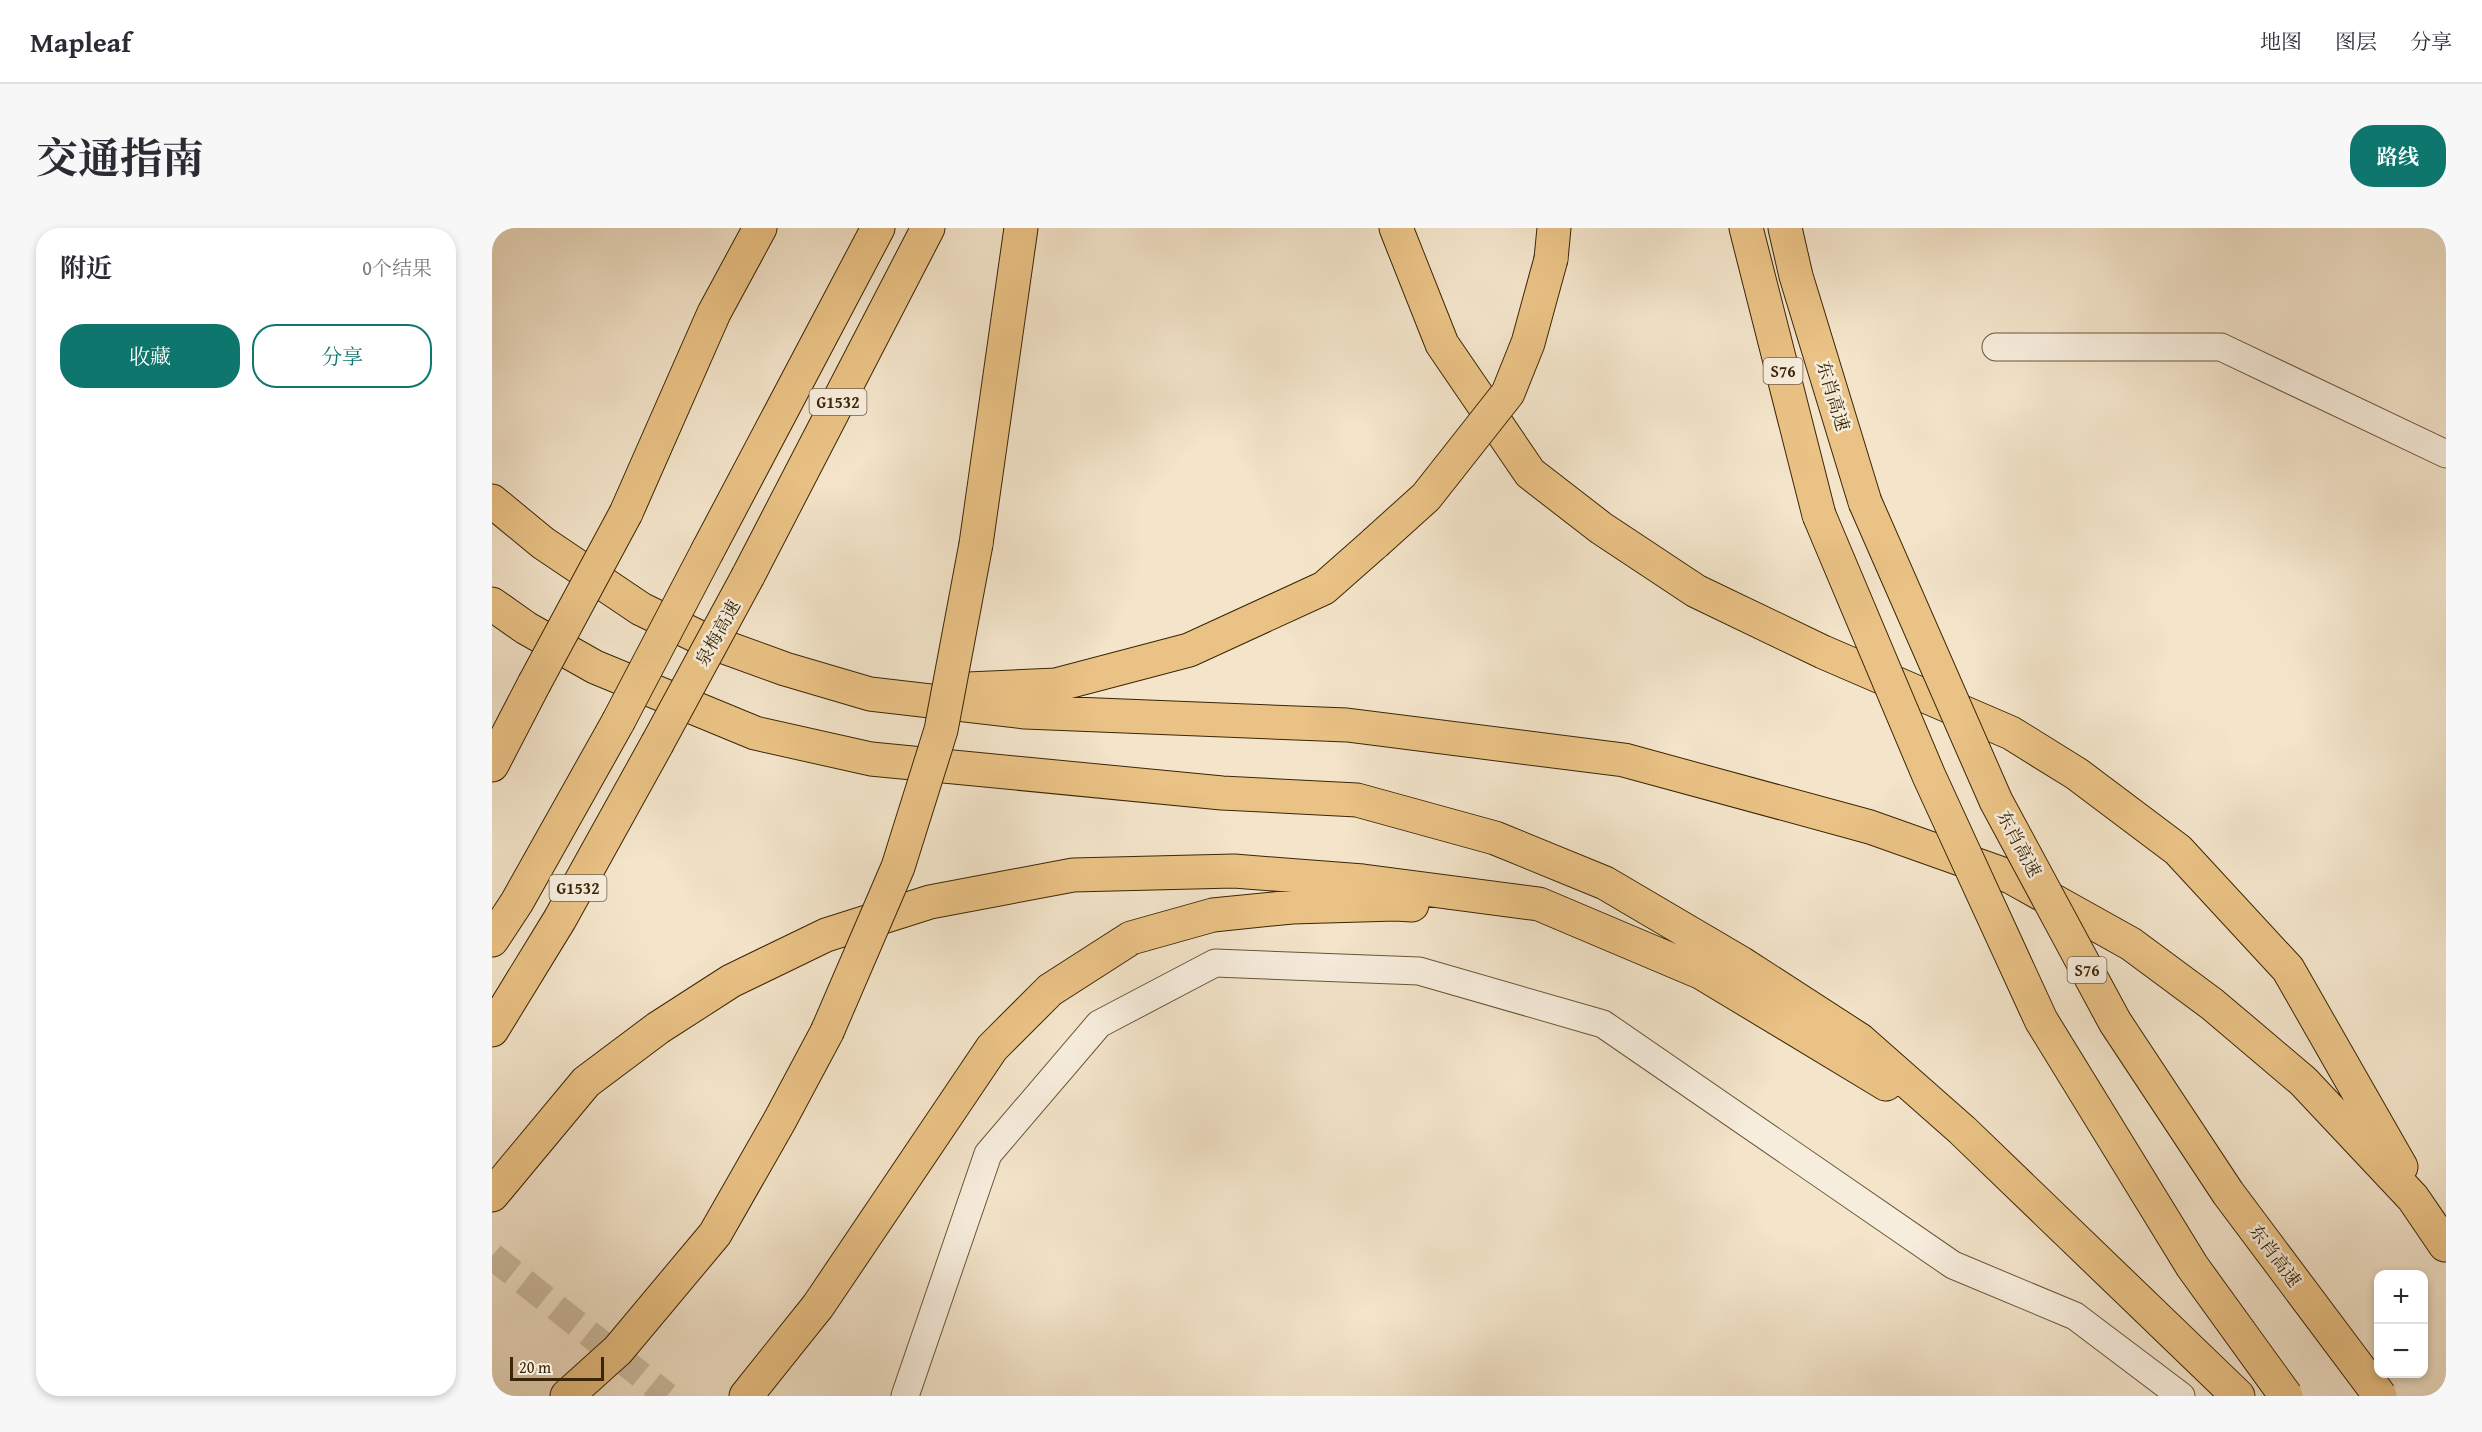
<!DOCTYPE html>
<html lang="zh">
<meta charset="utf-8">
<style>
body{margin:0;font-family:"Gentium Book Plus","Noto Serif SC",serif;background:#f7f7f7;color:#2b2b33}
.controls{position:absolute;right:18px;bottom:18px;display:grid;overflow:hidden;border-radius:12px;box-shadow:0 3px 9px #0003}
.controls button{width:54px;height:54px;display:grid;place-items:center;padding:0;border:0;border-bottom:2px solid #e1e1e2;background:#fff;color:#2b2b33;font:30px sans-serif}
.scale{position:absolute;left:18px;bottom:15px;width:94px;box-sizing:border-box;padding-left:6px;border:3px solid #3a2606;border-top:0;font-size:16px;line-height:21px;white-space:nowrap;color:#3a2606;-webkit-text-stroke:4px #f7eddd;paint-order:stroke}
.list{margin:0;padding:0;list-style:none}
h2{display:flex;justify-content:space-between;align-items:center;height:78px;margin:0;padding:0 24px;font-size:26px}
h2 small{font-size:20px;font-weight:400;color:#7c7c81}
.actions{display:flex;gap:12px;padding:18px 24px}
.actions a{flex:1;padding:14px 0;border:2px solid #0f766e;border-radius:24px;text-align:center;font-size:21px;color:#0f766e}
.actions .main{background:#0f766e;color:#fff}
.map{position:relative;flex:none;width:1954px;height:1168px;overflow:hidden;border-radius:24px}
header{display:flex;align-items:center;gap:36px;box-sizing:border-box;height:84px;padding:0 30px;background:#fff;border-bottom:2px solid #e1e1e2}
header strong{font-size:28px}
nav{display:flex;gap:33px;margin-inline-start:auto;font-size:21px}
.intro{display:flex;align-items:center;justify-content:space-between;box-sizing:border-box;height:144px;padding:0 36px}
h1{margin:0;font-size:42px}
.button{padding:15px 27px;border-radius:24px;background:#0f766e;color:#fff;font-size:21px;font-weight:700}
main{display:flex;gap:36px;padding:0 36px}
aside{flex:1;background:#fff;border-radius:24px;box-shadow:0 3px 9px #0003}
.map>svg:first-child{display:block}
</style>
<header>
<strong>Mapleaf</strong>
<nav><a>地图</a><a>图层</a><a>分享</a></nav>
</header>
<div class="intro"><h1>交通指南</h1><a class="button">路线</a></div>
<main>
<aside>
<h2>附近<small>0个结果</small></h2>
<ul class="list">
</ul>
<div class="actions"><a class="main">收藏</a><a>分享</a></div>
</aside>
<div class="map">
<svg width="1954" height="1168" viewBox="0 0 1954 1168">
<rect width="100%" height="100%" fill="#f3e4ca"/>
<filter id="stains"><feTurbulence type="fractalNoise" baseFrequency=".00333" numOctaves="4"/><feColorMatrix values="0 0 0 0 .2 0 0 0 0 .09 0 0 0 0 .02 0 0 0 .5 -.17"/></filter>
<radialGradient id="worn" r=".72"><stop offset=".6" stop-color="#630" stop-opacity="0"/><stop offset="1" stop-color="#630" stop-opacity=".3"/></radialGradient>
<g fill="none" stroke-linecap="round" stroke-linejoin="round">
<!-- street-tunnel -->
<path stroke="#cebea3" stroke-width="27" stroke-dasharray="27 14" stroke-linecap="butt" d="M0,1028L175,1168"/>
<defs>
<path id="street" d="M1504,119H1729L1954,226
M413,1168L496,926L607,796L723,735L927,743L1111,796L1461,1037L1583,1088L1689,1168"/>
<path id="highway" d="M904,0L950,116L1038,245L1109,300L1204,363L1331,424L1519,505L1585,546L1686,622L1796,741L1909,939
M1254,0L1327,287
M1293,0L1304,48L1373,274
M1059,31L1062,0
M0,273L51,315L149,381L213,412L293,441L378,466L533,484L855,497L1132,532L1378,599L1519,649L1639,716L1720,776L1811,853L1921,970L1953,1017
M134,285L222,85L268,0
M484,316L529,0
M216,322L386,0
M256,348L436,0
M0,376L34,400L103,439L263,505L379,531L730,565L865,572L1003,610L1113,655L1249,735L1368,812L1470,902L1746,1168
M476,461L564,457L697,422L832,360L883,315
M0,537L42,456
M0,712L25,674L126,494
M0,802L68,691L165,516
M0,967L94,854L166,800L239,753L334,707L438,674L581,647L742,643L871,653L1047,676L1210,745L1394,856
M75,1168L126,1122L223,1006L288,892L335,804
M254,1168L326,1078L500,820L558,762L639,710L721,687L800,679L904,676L920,677"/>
</defs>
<!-- street casing -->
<use href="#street" stroke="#685637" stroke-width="29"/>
<!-- highway casing -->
<use href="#highway" stroke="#3a2606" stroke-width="35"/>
<!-- street -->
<use href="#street" stroke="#f7eddd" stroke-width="27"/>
<!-- highway -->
<use href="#highway" stroke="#eac285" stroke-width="33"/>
<defs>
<path id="highway-bridge" d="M1373,274L1504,573L1623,794L1736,965L1888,1168
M1327,287L1437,548L1549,792L1700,1038L1794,1168
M883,315L934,269L1016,165L1036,115L1059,31
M42,456L134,285
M126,494L216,322
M165,516L256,348
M335,804L406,639L449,502L484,316"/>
</defs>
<!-- highway-bridge casing -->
<use href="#highway-bridge" stroke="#3a2606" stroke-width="35" stroke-linecap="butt"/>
<!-- highway-bridge -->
<use href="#highway-bridge" stroke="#eac285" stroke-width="33"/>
</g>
<g text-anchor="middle" stroke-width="5" stroke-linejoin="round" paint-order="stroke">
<!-- shield labels -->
<g fill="#f7eddd" stroke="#736246" stroke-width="1.5">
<rect x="1271.5" y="130" width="39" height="26" rx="4.5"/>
<rect x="317.5" y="161" width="57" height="26" rx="4.5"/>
<rect x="57.5" y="647" width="57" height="26" rx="4.5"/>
<rect x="1575.5" y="729" width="39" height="26" rx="4.5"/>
</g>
<g font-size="16" font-weight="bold" fill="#3a2606">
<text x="1291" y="149">S76</text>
<text x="346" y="180">G1532</text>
<text x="86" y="666">G1532</text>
<text x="1595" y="748">S76</text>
</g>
<!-- street labels -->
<g font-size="18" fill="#3a2606" stroke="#f7eddd">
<text transform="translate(1341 168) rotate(73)" y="6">东肖高速</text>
<text transform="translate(226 405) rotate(-61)" y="6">泉梅高速</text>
<text transform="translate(1527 616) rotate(62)" y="6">东肖高速</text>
<text transform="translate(1783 1028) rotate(53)" y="6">东肖高速</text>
</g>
</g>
<rect width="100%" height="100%" filter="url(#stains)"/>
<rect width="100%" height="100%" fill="url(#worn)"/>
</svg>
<div class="controls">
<button>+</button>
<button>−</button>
</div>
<div class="scale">20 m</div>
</div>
</main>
